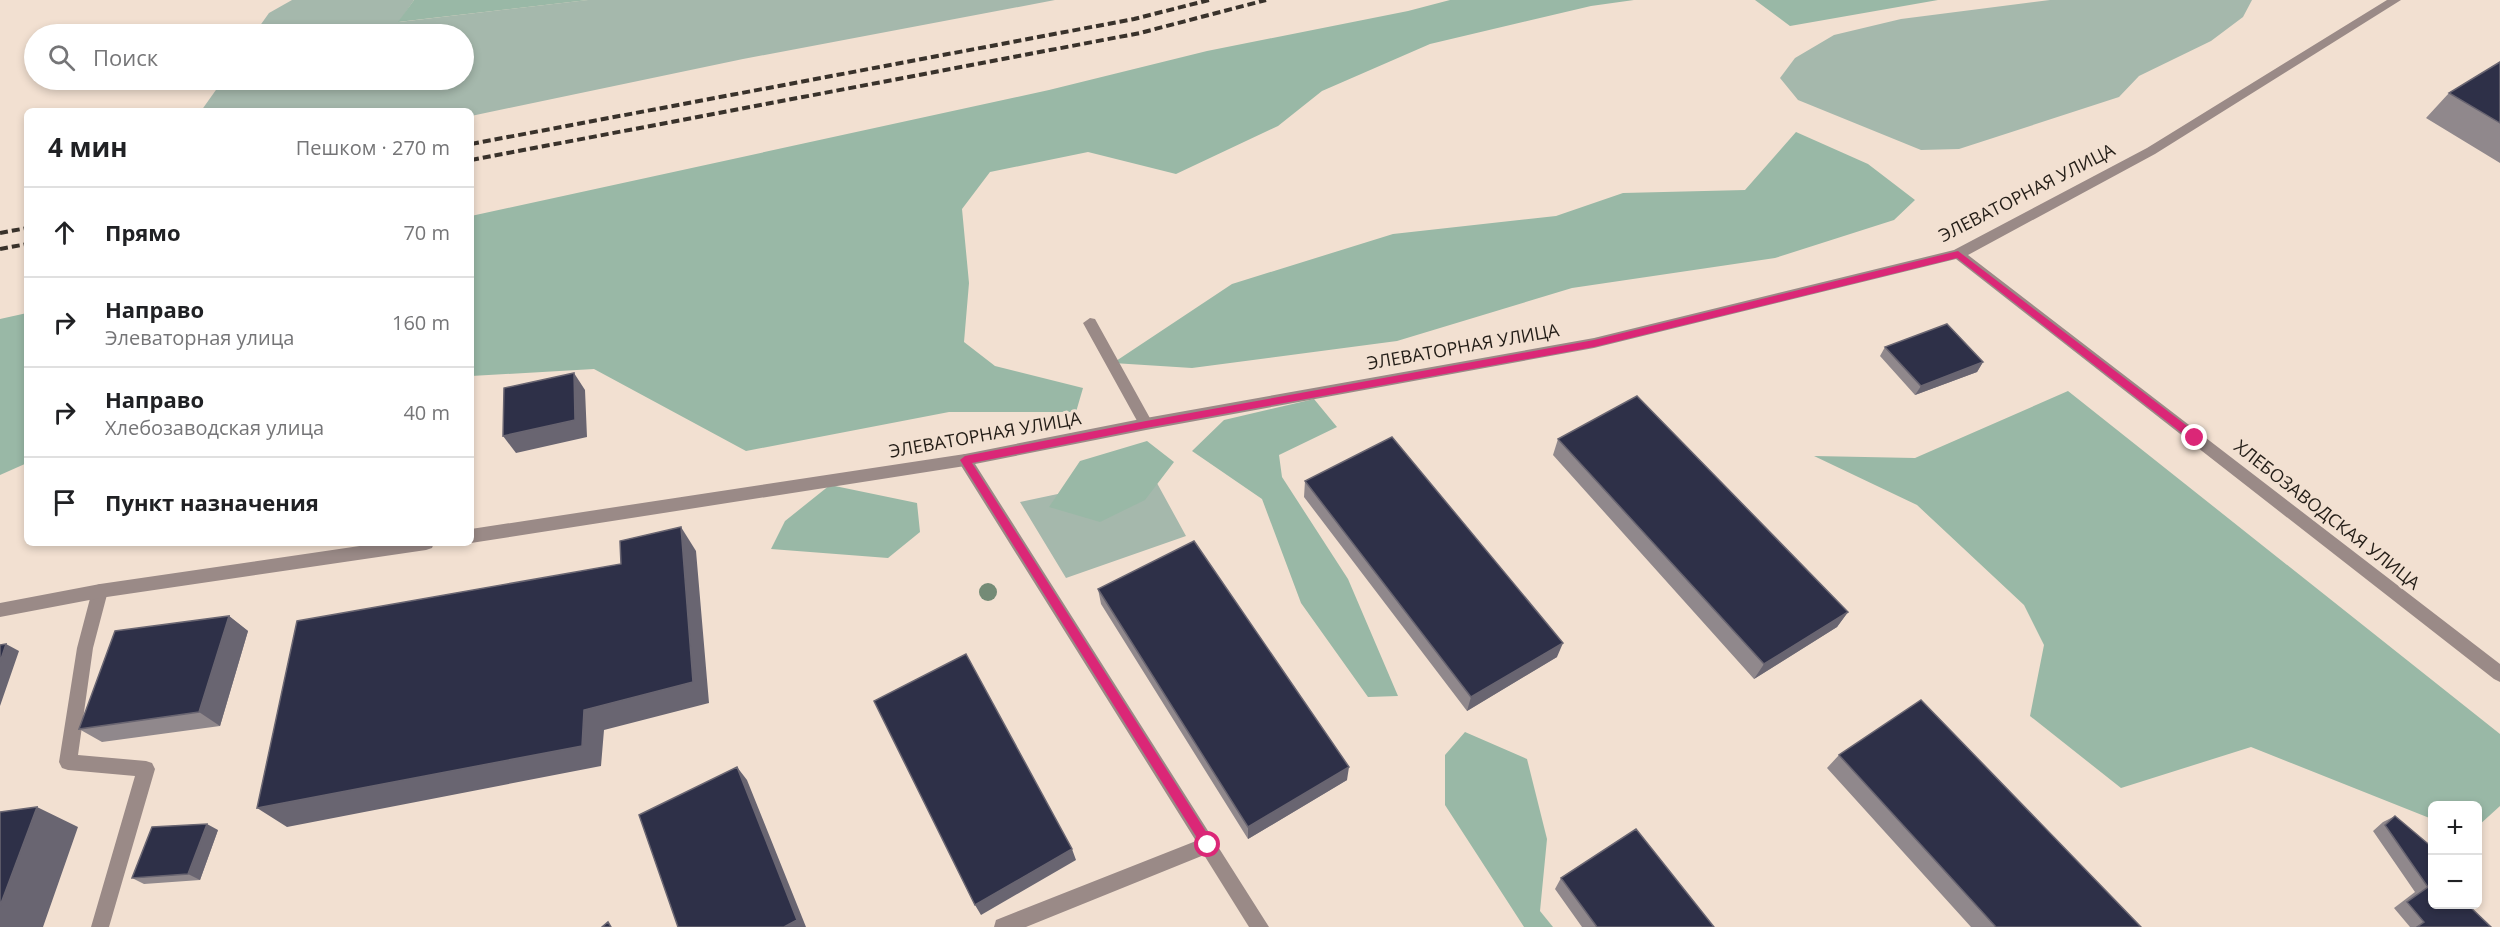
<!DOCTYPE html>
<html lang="ru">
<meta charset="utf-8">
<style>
body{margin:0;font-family:"Open Sans",sans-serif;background:#f2f2f2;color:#202124}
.controls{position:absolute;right:18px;bottom:18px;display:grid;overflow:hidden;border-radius:9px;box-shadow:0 3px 9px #0003}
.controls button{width:54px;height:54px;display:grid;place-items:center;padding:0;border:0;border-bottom:2px solid #e0e0e0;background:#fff;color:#202124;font:30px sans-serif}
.stop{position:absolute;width:18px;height:18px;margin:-14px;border:4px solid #db2777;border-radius:50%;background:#fff}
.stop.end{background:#db2777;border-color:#fff;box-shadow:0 2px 6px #0008}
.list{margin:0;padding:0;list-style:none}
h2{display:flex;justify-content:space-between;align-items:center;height:78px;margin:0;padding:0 24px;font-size:26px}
h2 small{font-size:20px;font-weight:400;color:#757577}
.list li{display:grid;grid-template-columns:39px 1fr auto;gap:18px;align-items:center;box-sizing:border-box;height:90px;padding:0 24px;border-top:2px solid #e0e0e0}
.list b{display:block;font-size:22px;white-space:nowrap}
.list p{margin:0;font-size:20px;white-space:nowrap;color:#757577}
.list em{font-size:20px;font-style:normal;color:#757577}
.icon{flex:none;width:33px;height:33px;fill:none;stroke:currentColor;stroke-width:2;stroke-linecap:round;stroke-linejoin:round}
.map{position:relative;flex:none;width:2500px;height:927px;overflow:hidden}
.search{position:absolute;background:#fff;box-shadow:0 3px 9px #0003;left:24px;top:24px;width:450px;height:66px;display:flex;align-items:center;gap:15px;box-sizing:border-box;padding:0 21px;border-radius:33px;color:#757577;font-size:22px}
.panel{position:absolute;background:#fff;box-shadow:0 3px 9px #0003;left:24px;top:108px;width:450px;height:438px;border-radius:9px}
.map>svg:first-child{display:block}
</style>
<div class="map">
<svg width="2500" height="927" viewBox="0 0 2500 927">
<rect width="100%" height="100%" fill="#f2e0d1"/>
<!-- green -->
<path fill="#a5b8ac" d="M292,0H414L399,22L588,0H1055L743,59L471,116V111H201L223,80H464V34H254L269,13Z
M2050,0H2252L2243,17L2211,41L2139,76L2119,97L1959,149L1921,150L1798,100L1780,78L1795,58L1834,35L1901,19Z
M1152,474L1186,536L1066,578L1020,502Z"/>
<!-- forest -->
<path fill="#99b8a6" d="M414,0H588L398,22Z
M1450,0H1634L1591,6L1430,44L1322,91L1278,126L1176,174L1088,152L990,172L962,209L969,283L964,342L995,366L1083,388L1076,412H949L746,451L594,369L471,376V216L1049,90L1207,51L1408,11Z
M1755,0H1938L1790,26Z
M1796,132L1868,164L1915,200L1894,220L1775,258L1572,288L1397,341L1192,368L1113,363L1232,284L1393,234L1556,216L1623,193L1745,190Z
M27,313V463L0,475V319Z
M2068,391L2500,734V806L2478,826V806H2432V819L2251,747L2121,788L2030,716L2044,645L2024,605L1917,505L1814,456L1915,458Z
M1314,399L1337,427L1279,455L1282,477L1348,579L1398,696L1368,697L1301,603L1262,499L1192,451L1224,420Z
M1147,441L1174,462L1145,500L1100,522L1049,507L1080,461Z
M830,485L917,503L920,532L888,558L771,549L785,521Z
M1465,732L1527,759L1547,839L1540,911L1553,927H1524L1445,805V755Z"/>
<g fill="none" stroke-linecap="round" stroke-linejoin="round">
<!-- lane -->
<path fill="#9a8a87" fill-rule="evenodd" d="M1090,318L1095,319L1151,420L1153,424L1151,428H1141L1083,323Z
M965,454L970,456L1269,927H1249L1204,855L1026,927H994L996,920L1196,841L960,464L958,460L960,456Z
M100,584L106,586L108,591L93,648L78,755L146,761L152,763L155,769L109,927H91L135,776L68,770L62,768L59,762L77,648L92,591L94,586Z"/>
<!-- street -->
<path fill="#9a8a87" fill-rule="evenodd" d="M2387,0H2401L2155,154L1968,255L2500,664V682L2494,679L1956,259L1594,348L1146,430L965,466L471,543V529L965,454L1146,418L1594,338L1954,250L2147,148Z
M380,543H434L432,548L426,550L100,598L0,617V603L100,584Z"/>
<!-- rail -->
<path stroke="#39322b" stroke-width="4" stroke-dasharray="8 4" stroke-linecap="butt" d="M471,144L1134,19L1209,0
M471,160L1140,33L1266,0
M0,233L27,228
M0,249L27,244"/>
</g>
<!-- trees -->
<circle fill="#748b76" cx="988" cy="592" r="9"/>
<!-- wall -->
<path fill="#90888c" d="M2500,62V163L2426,118L2449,93Z
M1885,347L1983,362L1977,372L1915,395L1880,356Z
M1558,439L1848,612L1837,627L1754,679L1553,455Z
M1305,481L1557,657L1467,711L1304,497Z
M1098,589L1347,780L1248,839L1101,604Z
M229,616L248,631L220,726L102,742L79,729Z
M1839,755L2141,927H1971L1827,768Z
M2395,816L2468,905L2491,927H2410L2394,908L2415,892L2373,831L2383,822Z
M218,830L200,880L144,884L132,878Z
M1561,878L1714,927H1582L1555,889Z"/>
<!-- shaded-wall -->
<path fill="#696571" d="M1983,362L1977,372L1915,395L1921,386Z
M574,373L585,390L587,437L516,453L503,436Z
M681,527L696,551L709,703L604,730L601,766L287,827L257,808L584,710Z
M1848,612L1837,627L1754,679L1764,664Z
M229,616L248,631L220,726L199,712Z
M1563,643L1557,657L1467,711L1471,697Z
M6,644L19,651L0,706V662Z
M737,767L747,780L806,927H784Z
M1349,767L1347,780L1248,839V827Z
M37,807L78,827L43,927H0V906Z
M207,824L218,830L200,880L188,874Z
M1072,849L1076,860L981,915L975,905Z"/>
<!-- building -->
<path fill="#2e3048" stroke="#696571" stroke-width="1.5" d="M2500,62V123L2449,93Z
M1947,324L1983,362L1921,386L1885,347Z
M574,373L575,420L503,436L504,388Z
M1637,396L1848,612L1764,664L1558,439Z
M1392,437L1563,643L1471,697L1305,481Z
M681,527L693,682L584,710L582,746L257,808L297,621L621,564L620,541Z
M1194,541L1349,767L1248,827L1098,589Z
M229,616L199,712L79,729L115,631Z
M6,644L0,662V645Z
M966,654L1072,849L975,905L874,701Z
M1921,700L2141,927H1996L1839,755Z
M737,767L797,920L784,927H678L639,815Z
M37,807L0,906V812Z
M2395,816L2433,848V904H2468V905L2491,927H2417L2424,922L2407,902L2428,887L2385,825Z
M207,824L188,874L132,878L152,827Z
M1636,829L1714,927H1597L1561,878Z
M2478,886L2481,889L2478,893Z
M608,922L611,927H602Z"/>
<!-- route -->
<path fill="#db2777" d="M1958,251L2199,435V441H2192L1957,258L1594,347L1146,428L972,463L1212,841L1214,845L1208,851L1204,849L960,460L965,456L1146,421L1594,340Z"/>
<g text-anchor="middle" stroke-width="6" stroke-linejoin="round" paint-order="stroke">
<!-- street labels -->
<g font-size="18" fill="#231d17" stroke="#f2e0d1">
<text transform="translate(2027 193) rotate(-27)" y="6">ЭЛЕВАТОРНАЯ УЛИЦА</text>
<text transform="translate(1463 347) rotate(-10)" y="6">ЭЛЕВАТОРНАЯ УЛИЦА</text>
<text transform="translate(985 435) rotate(-10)" y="6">ЭЛЕВАТОРНАЯ УЛИЦА</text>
<text transform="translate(2327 515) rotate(38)" y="6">ХЛЕБОЗАВОДСКАЯ УЛИЦА</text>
</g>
</g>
</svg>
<div class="controls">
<button>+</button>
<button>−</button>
</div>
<div class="stop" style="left:1208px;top:845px"></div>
<div class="stop end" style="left:2195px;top:438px"></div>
<div class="search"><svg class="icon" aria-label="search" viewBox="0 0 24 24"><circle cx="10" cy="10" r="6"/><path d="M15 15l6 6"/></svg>Поиск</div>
<section class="panel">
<h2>4 мин<small>Пешком · 270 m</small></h2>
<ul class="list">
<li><svg class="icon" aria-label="ahead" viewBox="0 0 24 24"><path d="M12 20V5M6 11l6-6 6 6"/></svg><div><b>Прямо</b></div><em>70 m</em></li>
<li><svg class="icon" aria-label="right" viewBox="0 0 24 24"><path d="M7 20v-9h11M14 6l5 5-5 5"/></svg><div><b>Направо</b><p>Элеваторная улица</p></div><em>160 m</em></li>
<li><svg class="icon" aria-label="right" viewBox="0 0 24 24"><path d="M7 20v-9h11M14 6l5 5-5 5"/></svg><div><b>Направо</b><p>Хлебозаводская улица</p></div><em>40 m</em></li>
<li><svg class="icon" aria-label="arrive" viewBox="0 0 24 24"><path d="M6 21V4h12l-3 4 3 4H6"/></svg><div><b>Пункт назначения</b></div></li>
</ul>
</section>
</div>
